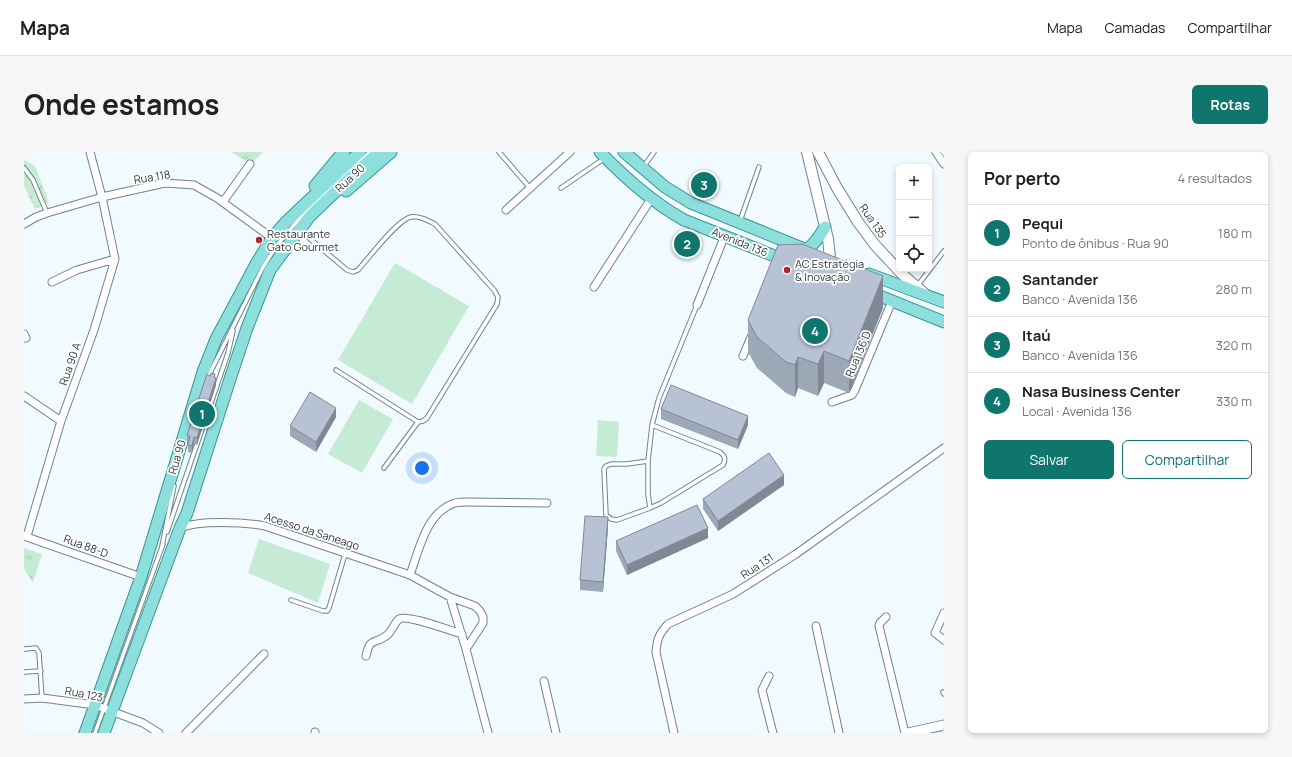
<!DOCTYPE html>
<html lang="pt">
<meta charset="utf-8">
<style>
body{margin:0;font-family:Manrope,sans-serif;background:#f6f6f6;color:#202124}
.controls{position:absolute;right:12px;top:12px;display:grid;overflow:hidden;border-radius:6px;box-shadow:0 2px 6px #0003}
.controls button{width:36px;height:36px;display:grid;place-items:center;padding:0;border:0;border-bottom:1px solid #e0e0e0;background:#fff;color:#202124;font:20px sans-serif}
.you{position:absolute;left:398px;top:316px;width:14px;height:14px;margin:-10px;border:3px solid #fff;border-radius:50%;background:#1a73e8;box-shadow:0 0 0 6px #1a73e833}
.badge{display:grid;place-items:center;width:26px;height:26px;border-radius:50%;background:#0f766e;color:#fff;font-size:13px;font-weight:700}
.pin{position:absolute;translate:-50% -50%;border:2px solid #fff;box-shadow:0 1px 4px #0006}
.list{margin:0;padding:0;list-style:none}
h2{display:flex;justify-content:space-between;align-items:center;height:52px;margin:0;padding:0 16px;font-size:17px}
h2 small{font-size:13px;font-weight:400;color:#757577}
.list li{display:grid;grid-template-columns:26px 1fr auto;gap:12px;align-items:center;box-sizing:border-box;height:56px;padding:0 16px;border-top:1px solid #e0e0e0}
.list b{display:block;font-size:15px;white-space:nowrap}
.list p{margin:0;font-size:13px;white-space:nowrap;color:#757577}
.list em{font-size:13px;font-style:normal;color:#757577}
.actions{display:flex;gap:8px;padding:12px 16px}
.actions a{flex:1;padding:9px 0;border:1px solid #0f766e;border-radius:6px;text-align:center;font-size:14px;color:#0f766e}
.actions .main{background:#0f766e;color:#fff}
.icon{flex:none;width:22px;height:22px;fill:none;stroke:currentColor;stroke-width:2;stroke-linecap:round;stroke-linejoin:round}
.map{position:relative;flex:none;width:920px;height:581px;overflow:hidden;border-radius:6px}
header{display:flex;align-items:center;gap:24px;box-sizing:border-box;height:56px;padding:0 20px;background:#fff;border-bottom:1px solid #e0e0e0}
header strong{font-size:19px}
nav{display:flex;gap:22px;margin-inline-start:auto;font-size:14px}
.intro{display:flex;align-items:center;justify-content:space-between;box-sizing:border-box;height:96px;padding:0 24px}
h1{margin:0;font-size:28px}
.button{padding:10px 18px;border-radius:6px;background:#0f766e;color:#fff;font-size:14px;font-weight:700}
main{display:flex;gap:24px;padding:0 24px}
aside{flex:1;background:#fff;border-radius:6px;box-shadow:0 2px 6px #0003}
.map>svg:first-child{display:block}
</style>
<header>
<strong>Mapa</strong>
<nav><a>Mapa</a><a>Camadas</a><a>Compartilhar</a></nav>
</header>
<div class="intro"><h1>Onde estamos</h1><a class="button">Rotas</a></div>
<main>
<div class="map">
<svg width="920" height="581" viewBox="0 0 920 581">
<defs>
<pattern id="park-tufts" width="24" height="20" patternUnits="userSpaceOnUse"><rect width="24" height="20" fill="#c5ebd5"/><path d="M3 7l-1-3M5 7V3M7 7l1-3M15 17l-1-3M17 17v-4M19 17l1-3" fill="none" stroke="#aacab8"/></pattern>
</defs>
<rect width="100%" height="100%" fill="#f1fafe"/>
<!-- park -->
<path fill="url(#park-tufts)" d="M207,0H239L227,12Z
M0,8L11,14L25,51L11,57L0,34Z
M0,396L18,402L9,431L0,417Z"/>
<!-- pitch -->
<path fill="#c5ebd5" d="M371,111L445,154L388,252L314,208Z
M335,248L369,267L338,321L304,302Z
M574,268L595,270L593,305L572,304Z
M235,387L306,412L294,451L224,421Z"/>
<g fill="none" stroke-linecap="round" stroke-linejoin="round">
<defs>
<path id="service" d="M475,0L506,36
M620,14L630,0
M0,16L9,28L23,61
M537,36L581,6
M716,69L735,15
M279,81L323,118L329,120L334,118C344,107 374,67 387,65C396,64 403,68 411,72L470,138L474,145L473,152L403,266L399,269L394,270L360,316
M894,133L920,99
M312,218L394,270
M183,227L239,115L253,93L281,60L346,0
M628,273L696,300C701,304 702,307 699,313L637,351L626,356L624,342V309L628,273L635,246L673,153
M624,309L603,312H587L582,314L580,317L582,363L587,367L593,368L626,356
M143,380L204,201L209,179
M138,394L150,334
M267,448L299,459H303L305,456L321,402
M0,497L12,496L15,501L18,546
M0,520L17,519
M919,540L920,542
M71,581L139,392"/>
<path id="minor" d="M912,0L920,12
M199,50L226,12
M482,58L546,0
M0,72L12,65L23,61L78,45L141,31L170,33L193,46L248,86
M28,130L53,118L91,107
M570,135L627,47
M673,153L701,83
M0,182L2,186H0
M719,204L727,185
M0,244L37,269
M808,250L828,243L831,238L868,149
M156,376C175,368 220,370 241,374L386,423L426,445L451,454L456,459L459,465V471L442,497
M0,384L117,425
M3,384L37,269L70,178L91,107L78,45L66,0
M386,423C395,398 402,360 431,351C435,350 440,350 444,350L523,351
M426,445L442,497L464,581
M920,461L911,481L920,488
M862,465L856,471L855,474L881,581
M792,474L815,581
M342,504C346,485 349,493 362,484C368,480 370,471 375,467C383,462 427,479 438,482
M745,524L738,538L749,581
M520,529L532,581
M0,547L18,546L71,553L119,571L135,581
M291,580V581
M162,581L240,502
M650,581L632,500C633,487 635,482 644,472L709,442L772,402L920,296"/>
<path id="tertiary" d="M884,581L920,573"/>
<path id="secondary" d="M783,0L804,87L807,115
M794,0L813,36L834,70L851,93L879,123L900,141"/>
<path id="primary" d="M576,0C601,26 628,50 660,68L763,109
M600,0L641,35L667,51L783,98
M291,34L315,5L320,0
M322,39L367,0
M783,98C791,91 796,84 801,75
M845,122L920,150
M846,140L920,170
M61,581L117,425L179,220L192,187L232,112L248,86L261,71L336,0
M80,581L156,376L163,361L207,224L223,176L246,118L286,64L330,22L355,0"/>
</defs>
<!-- service casing -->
<use href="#service" stroke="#6f848d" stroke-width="5.5"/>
<!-- minor casing -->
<use href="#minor" stroke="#6f848d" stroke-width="9"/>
<!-- tertiary casing -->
<use href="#tertiary" stroke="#6f848d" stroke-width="11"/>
<!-- secondary casing -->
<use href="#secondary" stroke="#6f848d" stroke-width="12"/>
<!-- primary casing -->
<use href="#primary" stroke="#399695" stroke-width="13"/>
<!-- service -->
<use href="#service" stroke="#fff" stroke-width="3.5"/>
<!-- minor -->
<use href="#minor" stroke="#fff" stroke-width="7"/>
<!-- tertiary -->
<use href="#tertiary" stroke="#fff" stroke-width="9"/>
<!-- secondary -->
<use href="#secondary" stroke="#fff" stroke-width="10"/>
<!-- primary -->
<use href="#primary" stroke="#8cdfdd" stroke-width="11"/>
</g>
<!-- wall -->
<path fill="#9da8b7" d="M859,156L825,241L800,231L794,244L774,236L771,245L762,241L733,216L724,200V168Z
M191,225L192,233L173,293L170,292L168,301L164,300V290H163V283Z
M637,257L724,273L714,297L637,267Z
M312,265L292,300L266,284V274Z
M760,333L694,379L679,357V347Z
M584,375L579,440L556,438V428Z
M684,386L603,423L592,399V389Z"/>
<!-- shaded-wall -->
<path fill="#808895" d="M859,124V156L825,241V209Z
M800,199V231L794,244V212Z
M774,205V236L771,245V213Z
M191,222V230L192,226V233L173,293V286Z
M312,256V265L292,300V290Z
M724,264V273L714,297V288Z
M170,285V292L168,301V294Z
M760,323V333L694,379V369Z
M584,365V375L579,440V430Z
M684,376V386L603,423V413Z"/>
<!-- building -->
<path fill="#b7c3d5" stroke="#808895" d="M778,92L859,124L825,209L800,199L794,212L774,205L771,213L762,210L733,185L724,168L754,93Z
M187,221L191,222L190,225L192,226L173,286L170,285L168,294L164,293L166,284L163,283L183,222L186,224Z
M647,233L724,264L714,288L637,257Z
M286,240L312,256L292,290L266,274Z
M745,301L760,323L694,369L679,347Z
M673,353L684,376L603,413L592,389Z
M561,364L584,365L579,430L556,428Z"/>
<!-- markers -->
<g fill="#b6262a" stroke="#fff" stroke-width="1.5">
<circle cx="235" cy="88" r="4"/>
<circle cx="763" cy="118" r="4"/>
</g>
<g text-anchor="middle" stroke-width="3.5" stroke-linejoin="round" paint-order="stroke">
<!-- street labels -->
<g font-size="11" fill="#2f383b" stroke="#fff">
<text transform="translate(128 25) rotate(-9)" y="4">Rua 118</text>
<text transform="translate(326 26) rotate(-43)" y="4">Rua 90</text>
<text transform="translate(849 69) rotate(55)" y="4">Rua 135</text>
<text transform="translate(716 90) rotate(22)" y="4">Avenida 136</text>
<text transform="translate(834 202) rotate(-67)" y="4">Rua 136 D</text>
<text transform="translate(46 212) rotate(-71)" y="4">Rua 90 A</text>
<text transform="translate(153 305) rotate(-73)" y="4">Rua 90</text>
<text transform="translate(288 379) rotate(18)" y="4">Acesso da Saneago</text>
<text transform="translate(62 394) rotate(20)" y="4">Rua 88-D</text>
<text transform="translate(733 414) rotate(-33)" y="4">Rua 131</text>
<text transform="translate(60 542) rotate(11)" y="4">Rua 123</text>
</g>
<!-- poi labels -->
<g font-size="11" fill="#2f383b" stroke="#fff" text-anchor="start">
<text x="243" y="86">Restaurante<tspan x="243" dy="13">Gato Gourmet</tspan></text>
<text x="771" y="116">AC Estratégia<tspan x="771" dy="13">&amp; Inovação</tspan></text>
</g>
</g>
</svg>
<div class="controls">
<button>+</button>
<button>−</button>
<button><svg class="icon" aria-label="locate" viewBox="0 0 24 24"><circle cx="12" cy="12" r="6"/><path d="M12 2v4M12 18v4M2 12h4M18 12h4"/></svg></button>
</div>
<div class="you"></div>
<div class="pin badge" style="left:178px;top:262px">1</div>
<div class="pin badge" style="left:663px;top:92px">2</div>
<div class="pin badge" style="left:680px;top:33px">3</div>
<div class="pin badge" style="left:791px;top:179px">4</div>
</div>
<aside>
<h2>Por perto<small>4 resultados</small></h2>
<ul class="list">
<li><span class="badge">1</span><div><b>Pequi</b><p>Ponto de ônibus · Rua 90</p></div><em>180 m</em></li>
<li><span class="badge">2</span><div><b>Santander</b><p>Banco · Avenida 136</p></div><em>280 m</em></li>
<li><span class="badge">3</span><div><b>Itaú</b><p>Banco · Avenida 136</p></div><em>320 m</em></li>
<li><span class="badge">4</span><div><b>Nasa Business Center</b><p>Local · Avenida 136</p></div><em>330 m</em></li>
</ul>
<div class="actions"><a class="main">Salvar</a><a>Compartilhar</a></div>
</aside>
</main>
